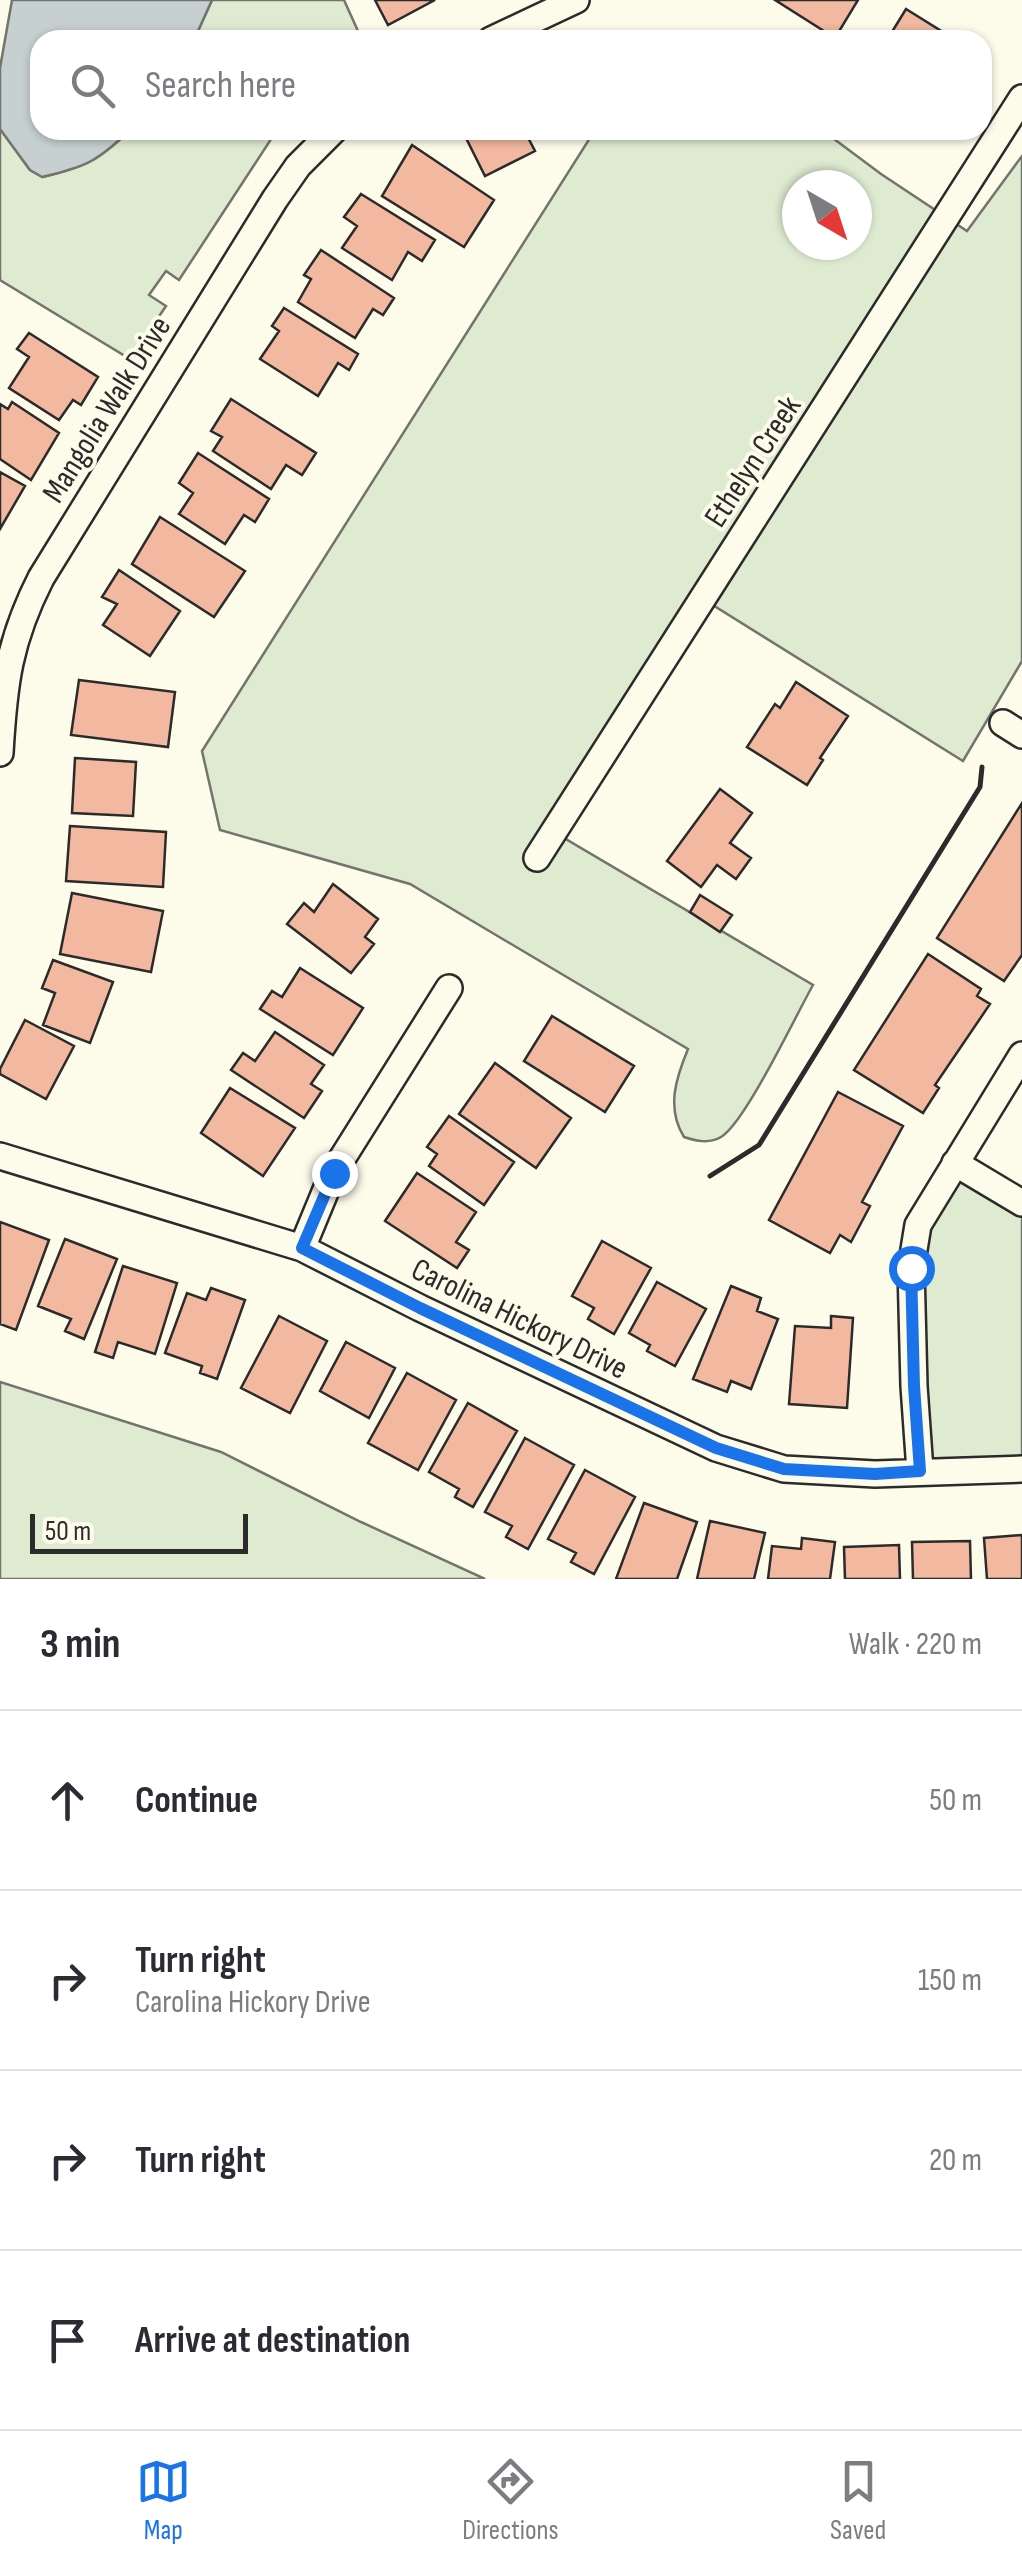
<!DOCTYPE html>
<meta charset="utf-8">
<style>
body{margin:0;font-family:"Sofia Sans Condensed",sans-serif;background:#f7f7f7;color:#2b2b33}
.compass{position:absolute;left:782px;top:170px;width:90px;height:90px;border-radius:50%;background:#fff;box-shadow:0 2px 8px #0004;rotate:141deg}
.scale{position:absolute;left:30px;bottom:25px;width:218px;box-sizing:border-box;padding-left:10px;border:5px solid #2b2b2b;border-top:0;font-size:28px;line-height:35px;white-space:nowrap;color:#2b2b2b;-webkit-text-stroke:8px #fdfbea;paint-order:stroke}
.stop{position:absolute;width:30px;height:30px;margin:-22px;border:8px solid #1a73e8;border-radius:50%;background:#fff}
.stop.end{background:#1a73e8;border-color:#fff;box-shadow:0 2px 10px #0008}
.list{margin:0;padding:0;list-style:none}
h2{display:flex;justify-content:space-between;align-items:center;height:130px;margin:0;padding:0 40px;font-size:42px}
h2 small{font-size:32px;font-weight:400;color:#7c7c81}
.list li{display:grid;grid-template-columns:65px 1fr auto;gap:30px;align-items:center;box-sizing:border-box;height:180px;padding:0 40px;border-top:2px solid #e1e1e2}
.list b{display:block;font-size:38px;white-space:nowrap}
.list p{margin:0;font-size:32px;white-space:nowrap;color:#7c7c81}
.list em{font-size:32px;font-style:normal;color:#7c7c81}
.icon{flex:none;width:55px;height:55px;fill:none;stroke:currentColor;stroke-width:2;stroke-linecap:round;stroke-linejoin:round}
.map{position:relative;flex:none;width:1022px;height:1579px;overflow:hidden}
.search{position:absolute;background:#fff;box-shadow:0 2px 8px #0004;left:30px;right:30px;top:30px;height:110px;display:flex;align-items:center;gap:25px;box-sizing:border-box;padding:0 35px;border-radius:30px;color:#7c7c81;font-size:38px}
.sheet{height:850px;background:#fff}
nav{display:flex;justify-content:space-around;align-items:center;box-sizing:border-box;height:140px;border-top:2px solid #e1e1e2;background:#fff;font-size:28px;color:#7c7c81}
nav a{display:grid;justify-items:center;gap:5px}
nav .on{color:#1a73e8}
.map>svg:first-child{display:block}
</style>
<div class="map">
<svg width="1022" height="1579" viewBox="0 0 1022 1579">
<rect width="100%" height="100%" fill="#fdfbea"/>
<!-- green -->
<path fill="#deebd1" stroke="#74746e" stroke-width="2.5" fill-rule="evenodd" d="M212,0H344L362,40H190L198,31Z
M0,129L30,170L43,177C84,167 99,160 130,130H277L179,280L166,271L149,295L166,306L130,359L0,280Z
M595,130H822L881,174L967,231L1022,156V661L963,761L703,599L554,832L813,985C796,1015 745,1123 721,1137C709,1144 696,1141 684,1137C666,1108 676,1078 688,1049L410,884L220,830L202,751ZM797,185H857V245H797Z
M955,1163L1022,1203V1469L920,1471L911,1268Z
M0,1382L221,1452L361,1522L485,1579H0Z"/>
<!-- water -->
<path fill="#c7d0d0" stroke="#74746e" stroke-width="2.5" d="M12,0H212L198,31L188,40H40V130H130C98,161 86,167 42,177L30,170L0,129V68Z"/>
<!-- building -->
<path fill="#f2b8a0" stroke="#2b2b2b" stroke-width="2.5" d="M375,0H435L388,25Z
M775,0H858L835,38Z
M906,9L946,34L942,40H887Z
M462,130H524L535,151L485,176Z
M412,145L494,200L464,247L382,196Z
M361,194L435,240L422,261L408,252L392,280L342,248L357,226L344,217Z
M321,250L394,298L383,315L373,309L355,338L298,302L311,279L304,275Z
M284,308L358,354L349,370L338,363L318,396L260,359L279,331L272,326Z
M29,333L98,377L81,405L73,400L59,420L9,388L29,357L17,349Z
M231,399L316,453L302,475L286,465L271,489L213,451L222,437L211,431Z
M12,402L59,433L31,480L0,459V404L8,409Z
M198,453L269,499L255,522L244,515L225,544L179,514L193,493L179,483Z
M0,472L25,486L0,529Z
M160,517L245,571L214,617L132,564Z
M119,570L180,611L150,656L103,625L117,604L102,597Z
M79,680L175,692L168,747L71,735Z
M796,682L848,716L820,758L823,760L807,785L747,747L775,704L780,708Z
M75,758L136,762L133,816L72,813Z
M720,789L752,813L730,843L751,858L736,879L717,865L701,887L667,861Z
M1022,803V955L1004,981L937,938Z
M70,826L166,832L163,887L66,881Z
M333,884L378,919L365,937L374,944L351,973L287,924L304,903L314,912Z
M72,893L163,911L151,972L60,954Z
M700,895L732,915L720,932L690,912Z
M928,954L981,989L977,996L990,1004L935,1085L939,1088L923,1113L854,1070Z
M53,960L113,982L90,1043L43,1025L55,993L42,988Z
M300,968L363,1008L333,1055L260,1009L272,991L282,997Z
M552,1016L634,1066L605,1112L524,1061Z
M25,1020L74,1046L46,1099L0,1074V1069Z
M275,1032L324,1065L311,1084L322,1091L304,1118L231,1070L243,1053L255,1061Z
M495,1063L571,1118L536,1168L459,1114Z
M230,1088L295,1128L263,1176L201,1133Z
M838,1092L903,1126L862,1202L870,1206L851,1242L840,1235L830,1253L769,1220Z
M449,1116L514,1162L484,1205L429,1166L437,1154L427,1147Z
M417,1173L476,1212L456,1242L469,1250L457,1268L385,1221Z
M0,1222L49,1240L16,1330L0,1324Z
M65,1239L117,1259L84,1339L65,1331L71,1319L38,1306Z
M602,1241L651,1268L614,1334L588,1319L594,1308L572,1296Z
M123,1266L177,1283L155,1354L118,1342L113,1358L95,1352Z
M657,1282L706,1309L675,1366L647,1351L650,1345L629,1333Z
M731,1286L761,1298L757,1311L778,1319L751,1389L731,1381L727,1392L693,1379Z
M211,1288L245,1300L217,1379L200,1373L202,1366L165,1353L187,1293L206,1300Z
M279,1316L327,1341L290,1413L241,1388Z
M831,1316L853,1318L847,1408L789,1404L795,1326L831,1328Z
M346,1342L395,1368L369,1418L320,1391Z
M407,1373L456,1400L418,1470L368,1443Z
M468,1403L517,1431L473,1507L455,1497L459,1489L429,1472Z
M525,1438L574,1465L528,1549L506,1537L512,1526L485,1512Z
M585,1470L635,1497L594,1574L571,1562L576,1553L548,1539Z
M644,1503L697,1522L677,1579H616Z
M710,1521L765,1533L754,1579H697Z
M1022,1535V1579H987L984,1538Z
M802,1538L835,1542L830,1579H768L772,1546L801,1549Z
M970,1541L971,1579H913L912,1542Z
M899,1545L900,1579H845L844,1547Z"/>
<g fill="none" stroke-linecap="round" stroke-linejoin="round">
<defs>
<path id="street" d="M491,40L576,0
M1003,723L1022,735
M0,753C4,683 9,641 41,578L275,199L298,166L334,130
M537,858L1022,98
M0,1156L302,1248L420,1308L716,1448L784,1469L875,1474L1022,1469
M955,1163L1022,1203
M302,1248L333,1173L449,988
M920,1471L914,1386L911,1268L918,1225L1022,1055"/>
</defs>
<!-- street casing -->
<use href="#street" stroke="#2b2b2b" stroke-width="30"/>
<!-- street -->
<use href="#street" stroke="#fdfbea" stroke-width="25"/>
<!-- wall -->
<path stroke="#2b2b2b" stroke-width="5" d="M710,1176L759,1145L980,787L982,767"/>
</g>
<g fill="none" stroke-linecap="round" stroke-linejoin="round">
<!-- route -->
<path stroke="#1a73e8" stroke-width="12" d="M334,1173L302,1248L420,1308L716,1448L784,1469L875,1474L920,1471L914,1386L911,1268"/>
</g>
<g text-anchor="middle" stroke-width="8" stroke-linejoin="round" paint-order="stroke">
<!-- street labels -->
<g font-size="32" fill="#2b2b2b" stroke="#fdfbea">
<text transform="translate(106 409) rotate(-58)" y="11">Mangolia Walk Drive</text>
<text transform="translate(752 461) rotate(-57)" y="11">Ethelyn Creek</text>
<text transform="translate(520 1318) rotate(26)" y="11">Carolina Hickory Drive</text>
</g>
</g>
</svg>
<svg class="compass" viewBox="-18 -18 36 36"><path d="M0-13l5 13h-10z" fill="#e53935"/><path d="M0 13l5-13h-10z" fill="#7c7c81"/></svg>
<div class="scale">50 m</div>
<div class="stop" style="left:911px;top:1268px"></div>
<div class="stop end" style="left:334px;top:1173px"></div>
<div class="search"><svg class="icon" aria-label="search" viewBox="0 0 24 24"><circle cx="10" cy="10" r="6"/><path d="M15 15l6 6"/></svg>Search here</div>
</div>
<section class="sheet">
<h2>3 min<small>Walk · 220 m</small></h2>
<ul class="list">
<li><svg class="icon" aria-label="ahead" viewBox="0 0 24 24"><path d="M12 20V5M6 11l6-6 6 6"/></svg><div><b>Continue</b></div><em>50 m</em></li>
<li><svg class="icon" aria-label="right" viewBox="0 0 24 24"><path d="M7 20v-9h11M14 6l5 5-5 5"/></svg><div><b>Turn right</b><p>Carolina Hickory Drive</p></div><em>150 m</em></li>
<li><svg class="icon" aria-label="right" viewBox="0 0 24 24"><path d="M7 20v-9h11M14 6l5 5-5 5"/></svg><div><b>Turn right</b></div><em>20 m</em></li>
<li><svg class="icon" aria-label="arrive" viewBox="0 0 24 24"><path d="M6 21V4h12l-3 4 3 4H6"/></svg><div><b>Arrive at destination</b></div></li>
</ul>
</section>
<nav>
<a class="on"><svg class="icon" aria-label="map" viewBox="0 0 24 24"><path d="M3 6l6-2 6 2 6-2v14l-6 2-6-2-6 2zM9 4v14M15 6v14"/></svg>Map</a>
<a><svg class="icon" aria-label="directions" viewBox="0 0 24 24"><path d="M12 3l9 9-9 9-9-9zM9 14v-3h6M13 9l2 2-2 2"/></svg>Directions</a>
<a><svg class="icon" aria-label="saved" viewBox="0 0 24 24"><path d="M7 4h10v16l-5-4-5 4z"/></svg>Saved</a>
</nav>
